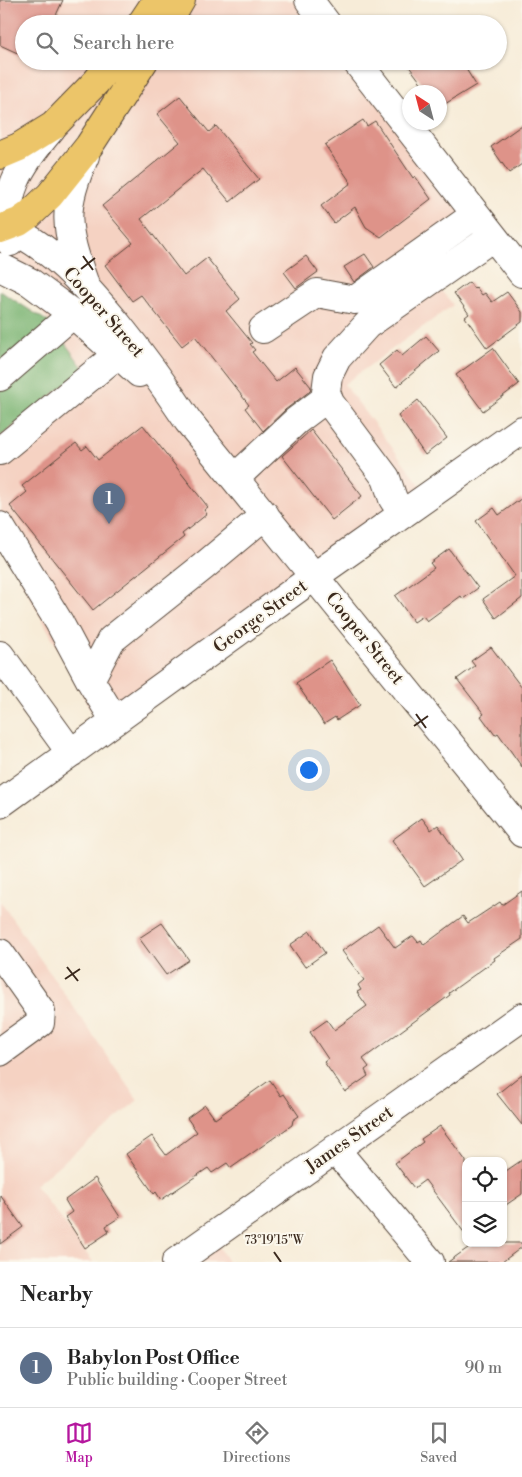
<!DOCTYPE html>
<meta charset="utf-8">
<style>
body{margin:0;font-family:"Libre Bodoni",serif;background:#f2f2f2;color:#222}
.controls{position:absolute;right:15px;bottom:15px;display:grid;overflow:hidden;border-radius:10px;box-shadow:0 1px 4px #0004}
.controls button{width:45px;height:45px;display:grid;place-items:center;padding:0;border:0;border-bottom:1px solid #e0e0e0;background:#fff;color:#222;font:25px sans-serif}
.compass{position:absolute;left:402px;top:85px;width:45px;height:45px;border-radius:50%;background:#fff;box-shadow:0 1px 4px #0004;rotate:324deg}
.you{position:absolute;left:308px;top:769px;width:18px;height:18px;margin:-12px;border:4px solid #fff;border-radius:50%;background:#1a73e8;box-shadow:0 0 0 8px #1a73e833}
.badge{display:grid;place-items:center;width:32px;height:32px;border-radius:50%;background:#b5179e;color:#fff;font-size:16px;font-weight:700}
.pin{position:absolute;translate:-50% -41px;filter:drop-shadow(0 1px 2px #0008)}
.pin::after{content:'';position:absolute;top:26px;width:18px;height:15px;background:inherit;clip-path:polygon(0 0,100% 0,50% 100%)}
.list{margin:0;padding:0;list-style:none}
h2{display:flex;justify-content:space-between;align-items:center;height:65px;margin:0;padding:0 20px;font-size:21px}
h2 small{font-size:16px;font-weight:400;color:#767676}
.list li{display:grid;grid-template-columns:32px 1fr auto;gap:15px;align-items:center;box-sizing:border-box;height:80px;padding:0 20px;border-top:1px solid #e0e0e0}
.list b{display:block;font-size:19px;white-space:nowrap}
.list p{margin:0;font-size:16px;white-space:nowrap;color:#767676}
.list em{font-size:16px;font-style:normal;color:#767676}
.icon{flex:none;width:28px;height:28px;fill:none;stroke:currentColor;stroke-width:2;stroke-linecap:round;stroke-linejoin:round}
.map{position:relative;flex:none;width:522px;height:1262px;overflow:hidden}
.search{position:absolute;background:#fff;box-shadow:0 1px 4px #0004;left:15px;right:15px;top:15px;height:55px;display:flex;align-items:center;gap:12px;box-sizing:border-box;padding:0 18px;border-radius:28px;color:#767676;font-size:19px}
.sheet{height:145px;background:#fff}
nav{display:flex;justify-content:space-around;align-items:center;box-sizing:border-box;height:70px;border-top:1px solid #e0e0e0;background:#fff;font-size:14px;color:#767676}
nav a{display:grid;justify-items:center;gap:2px}
nav .on{color:#b5179e}
.map>svg:first-child{display:block}
</style>
<div class="map">
<svg width="522" height="1262" viewBox="0 0 522 1262">
<rect width="100%" height="100%" fill="#fbf7ec"/>
<filter id="ink" filterUnits="userSpaceOnUse"><feTurbulence type="fractalNoise" baseFrequency=".02" numOctaves="2"/><feDisplacementMap in="SourceGraphic" scale="10" xChannelSelector="R" yChannelSelector="G"/><feConvolveMatrix kernelMatrix="1 2 1 2 8 2 1 2 1" color-interpolation-filters="sRGB"/></filter>
<filter id="wash" filterUnits="userSpaceOnUse"><feTurbulence type="fractalNoise" baseFrequency=".0096" numOctaves="4" result="noise"/><feDisplacementMap in="SourceGraphic" scale="20" xChannelSelector="R" yChannelSelector="G"/><feGaussianBlur stdDeviation="1.12" result="paint"/><feColorMatrix in="noise" values="0 0 0 0 0 0 0 0 0 0 0 0 0 0 0 0 0 1.4 0 .05"/><feComposite in="paint" operator="in"/></filter>
<g filter="url(#wash)">
<rect width="100%" height="100%" fill="#f7ecd8"/>
<!-- built -->
<path fill="#f5d2c2" d="M0,0H296L315,24H24V61H345L493,248L439,288L453,305L344,384L425,491L106,738L0,541V437L84,369L0,255Z
M0,901L138,1100L35,1185L93,1262H0Z
M212,1235L228,1262H181Z"/>
<!-- forest -->
<path fill="#7ab472" stroke="#5a6f48" d="M0,291L50,323L84,369L0,437Z"/>
<g id="blocks">
<!-- building -->
<path fill="#de9389" d="M0,0H63L52,24H24V56L0,45Z
M405,61H461L476,85L440,107V92H428Z
M180,96L209,132L216,126L259,179L230,202L203,169L141,219L184,276L207,258L240,299L226,311L252,343L250,344L255,350L252,352L276,382L295,367L311,387L310,391L285,410L263,431L245,408L249,405L195,336L182,346L141,295L132,301L105,265L133,243L102,206L180,142L157,114Z
M363,120L367,126L375,121L413,178L415,176L431,199L381,237L366,227L355,207L334,223L321,206L351,183L325,145Z
M522,125V164L509,173L491,147Z
M365,254L374,267L354,282L344,267Z
M306,256L318,272L296,288L284,272Z
M469,282L474,289L476,287L482,295L485,293L492,302L507,292L522,312V322L487,348L465,317L469,314L454,293Z
M426,336L439,351L396,387L379,365L397,350L402,356Z
M493,348L519,384L483,411L456,375Z
M418,400L447,438L425,455L398,416Z
M143,425L208,507L204,510L207,514L182,534L184,537L93,610L10,506L27,492L22,486L76,443L82,450L87,446L98,460Z
M311,430L362,496L332,520L282,456Z
M522,498V598L496,618L483,599L515,576L476,521L494,508L499,515Z
M449,549L478,588L463,599L461,596L427,621L423,616L414,622L395,596L434,568L430,563Z
M491,647L522,688V767L498,733L495,735L481,716L484,714L457,679L475,666L471,661Z
M330,660L360,705L337,720L335,717L324,724L296,683Z
M422,818L431,830L438,825L462,860L425,886L392,840Z
M522,891V939L494,958L495,960L449,993L450,995L363,1059L369,1067L365,1070L368,1076L345,1092L324,1062L328,1059L310,1032L327,1020L334,1030L367,1006L357,992L361,990L358,985L364,980L342,951L378,925L395,948L413,936L418,942L421,940L424,945L463,916L468,923L500,902L502,905Z
M162,923L189,960L166,975L139,938Z
M310,931L325,953L305,967L290,945Z
M522,1074V1125L497,1094Z
M270,1080L281,1096L284,1094L299,1116L293,1120L292,1125L231,1168L227,1163L212,1173L208,1168L161,1200L156,1192L154,1194L126,1154L152,1136L166,1155L197,1132L187,1118L205,1105L215,1119Z
M440,1126L466,1161V1235L425,1180L414,1188L395,1163L423,1142L421,1139Z
M522,1160V1194L503,1207V1173Z
M95,1178L120,1217L106,1226L109,1232L85,1248L65,1217L72,1212L65,1200Z
M0,1195L23,1227L0,1244Z
M475,1243H522V1247L502,1262H448Z"/>
</g>
</g>
<g filter="url(#ink)">
<use href="#blocks" fill-opacity="0" stroke="#57473a" stroke-width="1"/>
<g fill="none" stroke-linecap="round" stroke-linejoin="round">
<defs>
<path id="minor" d="M309,0L327,24
M356,61L522,273
M0,224C50,244 85,285 118,325C143,356 166,388 188,421L522,833
M10,242C0,194 21,164 51,129
M0,267L30,282L73,314L139,373
M84,282C65,228 61,209 85,156
M263,329L317,293L355,300L475,215
M0,377L73,314
M0,451L118,354
M235,478L296,421L328,397
M403,514L393,499L386,478L330,403L326,392L328,376L337,358L367,325L493,237
M0,526L59,622L90,680
M0,655L71,753
M115,721L90,680L111,640L204,566L265,515
M0,804L315,576L522,430
M0,953L41,1011L40,1023L0,1052
M335,1149L430,1262
M176,1262L522,1017"/>
<path id="major" d="M141,24L157,0
M167,24L181,0
M0,155L19,147L53,126L96,82L113,61
M0,229L19,222L29,215L50,195L89,146L144,61"/>
</defs>
<!-- minor casing -->
<use href="#minor" stroke="#57473a" stroke-width="30"/>
<!-- major casing -->
<use href="#major" stroke="#57473a" stroke-width="30"/>
<!-- minor -->
<use href="#minor" stroke="#fff" stroke-width="28"/>
<!-- major -->
<use href="#major" stroke="#ecc569" stroke-width="28"/>
</g>
</g>
<!-- ticks -->
<path fill="none" stroke="#3b2a1e" stroke-width="2" d="M83,256L93,270M81,269L95,258M416,714L426,728M414,726L428,716M67,967L78,981M65,979L80,969M274,1252L281,1262"/>
<g text-anchor="middle" stroke-width="4" stroke-linejoin="round" paint-order="stroke">
<!-- street labels -->
<g font-size="18" fill="#3b2a1e" stroke="#fbf7ec">
<text transform="translate(104 312) rotate(49)" y="6">Cooper Street</text>
<text transform="translate(260 616) rotate(-36)" y="6">George Street</text>
<text transform="translate(365 638) rotate(51)" y="6">Cooper Street</text>
<text transform="translate(349 1139) rotate(-35)" y="6">James Street</text>
</g>
</g>
<g font-size="12" text-anchor="middle" fill="#3b2a1e" stroke="#fbf7ec" stroke-width="4" stroke-linejoin="round" paint-order="stroke">
<text x="274" y="1244">73°19'15"W</text>
</g>
</svg>
<div class="controls">
<button><svg class="icon" aria-label="locate" viewBox="0 0 24 24"><circle cx="12" cy="12" r="6"/><path d="M12 2v4M12 18v4M2 12h4M18 12h4"/></svg></button>
<button><svg class="icon" aria-label="layers" viewBox="0 0 24 24"><path d="M12 4l9 5-9 5-9-5zM3 14l9 5 9-5"/></svg></button>
</div>
<svg class="compass" viewBox="-18 -18 36 36"><path d="M0-13l5 13h-10z" fill="#e53935"/><path d="M0 13l5-13h-10z" fill="#767676"/></svg>
<div class="you"></div>
<div class="pin badge" style="left:109px;top:524px;background:#5c6f8a">1</div>
<div class="search"><svg class="icon" aria-label="search" viewBox="0 0 24 24"><circle cx="10" cy="10" r="6"/><path d="M15 15l6 6"/></svg>Search here</div>
</div>
<section class="sheet">
<h2>Nearby<small></small></h2>
<ul class="list">
<li><span class="badge" style="background:#5c6f8a">1</span><div><b>Babylon Post Office</b><p>Public building · Cooper Street</p></div><em>90 m</em></li>
</ul>
</section>
<nav>
<a class="on"><svg class="icon" aria-label="map" viewBox="0 0 24 24"><path d="M3 6l6-2 6 2 6-2v14l-6 2-6-2-6 2zM9 4v14M15 6v14"/></svg>Map</a>
<a><svg class="icon" aria-label="directions" viewBox="0 0 24 24"><path d="M12 3l9 9-9 9-9-9zM9 14v-3h6M13 9l2 2-2 2"/></svg>Directions</a>
<a><svg class="icon" aria-label="saved" viewBox="0 0 24 24"><path d="M7 4h10v16l-5-4-5 4z"/></svg>Saved</a>
</nav>
